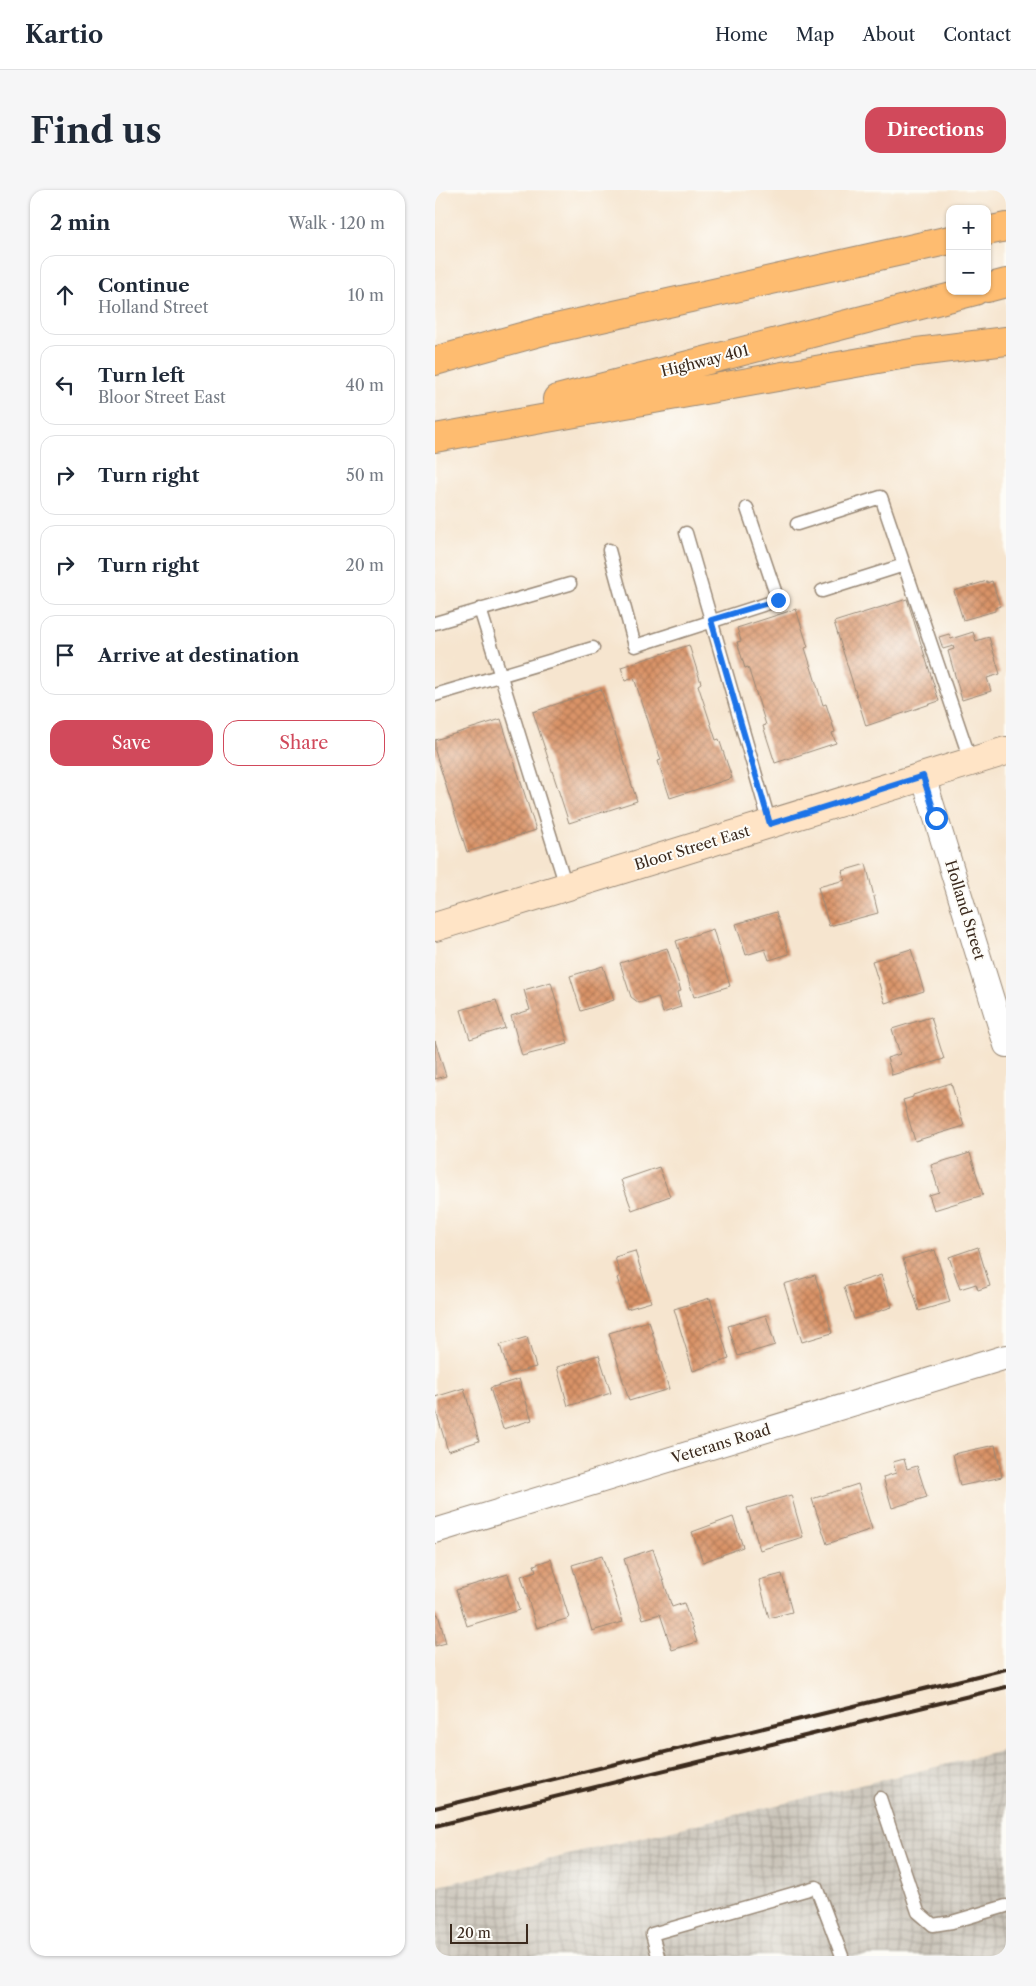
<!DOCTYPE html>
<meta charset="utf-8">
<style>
body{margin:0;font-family:"Libre Caslon Text",serif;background:#f6f6f7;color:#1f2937}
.controls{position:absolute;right:15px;top:15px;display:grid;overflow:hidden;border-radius:10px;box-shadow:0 1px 4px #0004}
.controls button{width:45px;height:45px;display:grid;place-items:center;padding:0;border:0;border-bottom:1px solid #e0e1e3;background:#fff;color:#1f2937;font:25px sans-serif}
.scale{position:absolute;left:15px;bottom:12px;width:78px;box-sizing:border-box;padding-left:5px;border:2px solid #3b2a1e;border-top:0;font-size:14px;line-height:18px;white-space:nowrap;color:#3b2a1e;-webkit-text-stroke:4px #fdfcf7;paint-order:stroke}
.stop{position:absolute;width:15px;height:15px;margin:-11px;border:4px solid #1a73e8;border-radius:50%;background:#fff}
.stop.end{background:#1a73e8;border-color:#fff;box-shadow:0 1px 5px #0008}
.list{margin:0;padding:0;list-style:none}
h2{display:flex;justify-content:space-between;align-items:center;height:65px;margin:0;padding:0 20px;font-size:21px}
h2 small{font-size:16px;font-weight:400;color:#747a83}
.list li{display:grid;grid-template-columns:32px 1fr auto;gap:15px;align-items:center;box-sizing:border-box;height:80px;margin:0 10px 10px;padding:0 10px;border:1px solid #e0e1e3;border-radius:15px}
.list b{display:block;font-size:19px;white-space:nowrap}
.list p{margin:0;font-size:16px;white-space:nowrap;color:#747a83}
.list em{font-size:16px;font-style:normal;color:#747a83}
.actions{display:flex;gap:10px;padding:15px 20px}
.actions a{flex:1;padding:11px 0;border:1px solid #d1495b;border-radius:15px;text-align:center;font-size:18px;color:#d1495b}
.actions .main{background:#d1495b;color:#fff}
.icon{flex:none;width:28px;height:28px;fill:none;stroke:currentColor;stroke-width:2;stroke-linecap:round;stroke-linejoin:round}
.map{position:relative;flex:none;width:571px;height:1766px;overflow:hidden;border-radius:15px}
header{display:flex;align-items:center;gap:30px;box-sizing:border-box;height:70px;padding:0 25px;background:#fff;border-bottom:1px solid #e0e1e3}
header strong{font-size:24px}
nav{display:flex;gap:28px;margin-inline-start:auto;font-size:18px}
.intro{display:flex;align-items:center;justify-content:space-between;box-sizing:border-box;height:120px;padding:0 30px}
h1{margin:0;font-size:35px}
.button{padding:12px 22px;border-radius:15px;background:#d1495b;color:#fff;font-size:18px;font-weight:700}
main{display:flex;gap:30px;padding:0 30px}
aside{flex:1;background:#fff;border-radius:15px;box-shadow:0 1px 4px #0004}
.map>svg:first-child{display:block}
</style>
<header>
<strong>Kartio</strong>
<nav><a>Home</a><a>Map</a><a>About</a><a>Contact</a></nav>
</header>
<div class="intro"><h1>Find us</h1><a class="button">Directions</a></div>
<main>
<aside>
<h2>2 min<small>Walk · 120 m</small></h2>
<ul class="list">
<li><svg class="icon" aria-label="ahead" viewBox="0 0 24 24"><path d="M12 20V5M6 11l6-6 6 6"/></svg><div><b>Continue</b><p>Holland Street</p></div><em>10 m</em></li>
<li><svg class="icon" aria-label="left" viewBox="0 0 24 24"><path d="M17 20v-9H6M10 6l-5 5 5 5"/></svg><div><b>Turn left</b><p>Bloor Street East</p></div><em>40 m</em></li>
<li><svg class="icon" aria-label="right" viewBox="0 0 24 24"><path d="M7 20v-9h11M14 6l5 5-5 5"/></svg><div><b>Turn right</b></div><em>50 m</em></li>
<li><svg class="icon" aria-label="right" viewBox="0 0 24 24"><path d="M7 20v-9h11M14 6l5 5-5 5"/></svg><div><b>Turn right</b></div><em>20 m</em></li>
<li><svg class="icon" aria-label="arrive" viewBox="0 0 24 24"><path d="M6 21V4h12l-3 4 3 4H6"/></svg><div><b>Arrive at destination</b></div></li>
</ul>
<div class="actions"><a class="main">Save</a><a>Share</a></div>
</aside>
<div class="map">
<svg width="571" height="1766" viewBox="0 0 571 1766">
<defs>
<pattern id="industrial-grid" width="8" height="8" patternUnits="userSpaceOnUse" patternTransform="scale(1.25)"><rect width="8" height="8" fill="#c9c3b8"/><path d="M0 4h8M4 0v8" fill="none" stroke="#a49f95"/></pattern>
<pattern id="building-cross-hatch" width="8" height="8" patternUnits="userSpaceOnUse" patternTransform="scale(1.25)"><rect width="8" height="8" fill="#d99367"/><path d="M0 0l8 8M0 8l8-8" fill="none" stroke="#b17854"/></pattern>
</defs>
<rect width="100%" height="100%" fill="#fdfcf7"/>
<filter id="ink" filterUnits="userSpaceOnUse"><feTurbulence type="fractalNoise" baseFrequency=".02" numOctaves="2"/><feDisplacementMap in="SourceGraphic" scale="10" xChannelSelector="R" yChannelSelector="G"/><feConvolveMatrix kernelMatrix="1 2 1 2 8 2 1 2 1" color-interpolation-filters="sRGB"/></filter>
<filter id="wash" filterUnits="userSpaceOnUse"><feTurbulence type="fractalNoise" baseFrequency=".0096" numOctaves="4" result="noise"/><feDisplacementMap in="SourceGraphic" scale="20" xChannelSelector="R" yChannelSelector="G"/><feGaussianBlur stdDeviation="1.12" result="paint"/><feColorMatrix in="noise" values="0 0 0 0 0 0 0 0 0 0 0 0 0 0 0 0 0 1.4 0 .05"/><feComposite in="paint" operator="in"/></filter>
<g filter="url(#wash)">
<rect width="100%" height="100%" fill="#f6e5cf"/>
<!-- industrial -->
<path fill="url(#industrial-grid)" d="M571,1560V1766H0V1697Z"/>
<g id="blocks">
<!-- building -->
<path fill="url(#building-cross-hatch)" d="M552,391V393L557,391L565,416L560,418V421L528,430L519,401Z
M472,409L504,511L431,536L399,432Z
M361,419L373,457L370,458L388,515L391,514L400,542L397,543L401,553L340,573L328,536L331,535L313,477L310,478L302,452L306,451L302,438Z
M538,442L541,451L554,447L565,484L552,488L556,501L527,510L513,461L519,459L518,456L508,459L504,447L514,444L516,449Z
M254,455L266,493L263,495L281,550L284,549L297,588L235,608L223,571L226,570L199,488L190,491L186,477Z
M166,499L202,611L134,633L98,522Z
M66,529L101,640L32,662L0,561V550Z
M431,674L443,723L394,736L383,697L410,690L407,681Z
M341,722L354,764L334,770L330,759L311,765L301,734Z
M278,739L295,796L259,807L241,751Z
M232,758L246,801L242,802L246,817L228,823L223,807L204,813L196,807L185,773Z
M476,759L489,801L450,813L437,771Z
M168,776L179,810L146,821L135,786Z
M116,792L133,854L87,866L76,826L95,820L89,800Z
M61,810L70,838L35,849L26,820Z
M496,827L509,869L457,885L452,868L465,864L457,839Z
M0,851L11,886L0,889Z
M516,893L529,936L480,951L468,910L478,907V905Z
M535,963L548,1005L499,1020L494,1005L504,1002L496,975Z
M224,977L235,1006L197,1020L186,990Z
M543,1057L555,1096L543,1100L541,1094L525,1099L514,1067Z
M500,1060L515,1112L484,1121L468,1069Z
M200,1061L216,1112L192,1119L182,1088L185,1086L180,1067Z
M380,1085L397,1143L367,1152L349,1094Z
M446,1085L457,1117L419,1129L409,1097Z
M275,1108L294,1169L258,1181L239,1119Z
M331,1125L340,1155L303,1166L293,1136Z
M214,1131L234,1199L194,1211L174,1143Z
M92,1147L101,1177L74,1184L65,1155Z
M164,1165L176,1203L133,1216L122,1177Z
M84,1189L97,1230L68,1239L55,1198Z
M29,1198L44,1251L13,1261L0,1218V1207Z
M560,1255L567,1287L525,1296L518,1264Z
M469,1269L472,1279L482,1276L492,1307L457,1318L448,1287L461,1283L458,1272Z
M423,1294L437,1339L392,1354L377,1309Z
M356,1305L368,1347L325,1360L312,1318Z
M298,1327L308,1357L268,1372L257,1342Z
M218,1359L237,1417L249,1413L262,1452L237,1460L225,1424L208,1429L189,1369Z
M167,1366L188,1432L157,1441L137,1375Z
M116,1369L134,1428L102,1438L86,1386L101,1381L99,1375Z
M73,1384L84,1420L32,1436L21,1400Z
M347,1384L357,1422L334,1428L324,1390Z
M3,1424L11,1453L0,1456V1425Z"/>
</g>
</g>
<g filter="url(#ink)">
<use href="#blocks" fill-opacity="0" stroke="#988876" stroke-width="1"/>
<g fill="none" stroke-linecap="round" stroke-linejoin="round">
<defs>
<path id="lane" d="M362,334L446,307L536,572
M251,343L335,634
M174,360L200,456L343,410L312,318
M387,401L469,375
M45,419L131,696
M0,433L135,394
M0,505L158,458
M445,1608L483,1722L498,1735L517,1732L571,1716
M223,1766L217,1744L381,1697L407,1766"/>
<path id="street" d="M488,586L571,855
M0,1341L571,1167"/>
<path id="secondary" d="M0,737L571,561"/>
<path id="highway" d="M552,41L571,37
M552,98L571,93
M0,171L108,141L515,50
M122,209L540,101
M0,248L482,162L571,151"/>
</defs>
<!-- lane casing -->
<use href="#lane" stroke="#988876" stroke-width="15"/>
<!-- street casing -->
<use href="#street" stroke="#988876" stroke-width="26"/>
<!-- secondary casing -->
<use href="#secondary" stroke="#988876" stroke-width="30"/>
<!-- highway casing -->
<use href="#highway" stroke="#988876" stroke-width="30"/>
<!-- lane -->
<use href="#lane" stroke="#fff" stroke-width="12"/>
<!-- street -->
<use href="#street" stroke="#fff" stroke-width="24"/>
<!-- secondary -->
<use href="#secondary" stroke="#ffe4c6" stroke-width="28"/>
<!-- highway -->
<use href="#highway" stroke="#febc70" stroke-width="28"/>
<!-- rail -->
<path stroke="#3b2a1e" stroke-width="4" d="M0,1618L571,1479
M0,1636L571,1497"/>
</g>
</g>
<g fill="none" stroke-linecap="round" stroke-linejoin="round" filter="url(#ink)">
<!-- route -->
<path stroke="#1a73e8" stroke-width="6" d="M343,410L276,430L335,634L488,586L501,628"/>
</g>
<g text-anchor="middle" stroke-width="4" stroke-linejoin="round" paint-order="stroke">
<!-- street labels -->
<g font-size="15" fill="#3b2a1e" stroke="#fdfcf7">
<text transform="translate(270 171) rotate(-14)" y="5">Highway 401</text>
<text transform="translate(257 658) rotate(-17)" y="5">Bloor Street East</text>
<text transform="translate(530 720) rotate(73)" y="5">Holland Street</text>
<text transform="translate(286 1254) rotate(-17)" y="5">Veterans Road</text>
</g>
</g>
</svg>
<div class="controls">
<button>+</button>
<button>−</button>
</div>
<div class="scale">20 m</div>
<div class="stop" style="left:501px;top:628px"></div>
<div class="stop end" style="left:343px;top:410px"></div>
</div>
</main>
